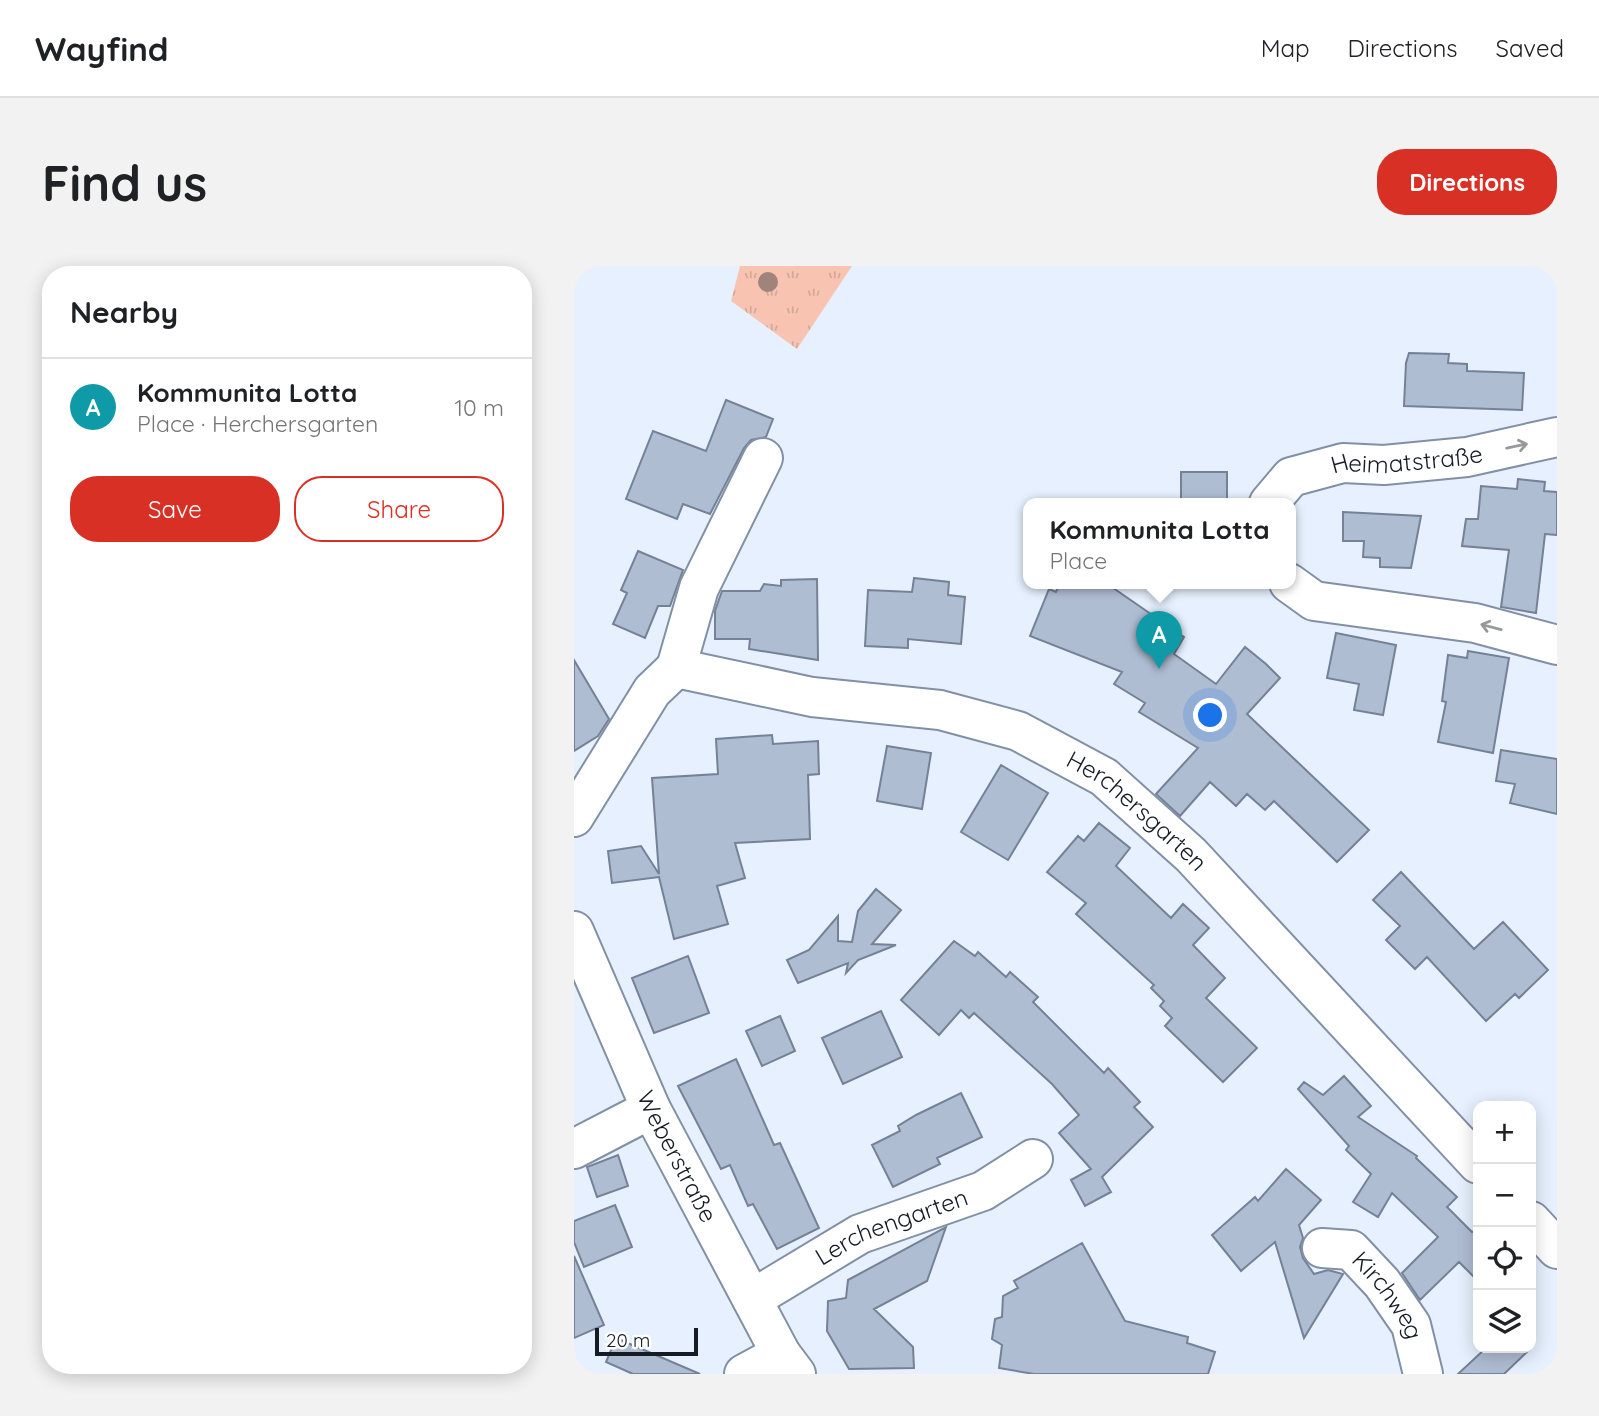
<!DOCTYPE html>
<meta charset="utf-8">
<style>
body{margin:0;font-family:Quicksand,sans-serif;background:#f2f2f2;color:#202124}
.controls{position:absolute;right:21px;bottom:21px;display:grid;overflow:hidden;border-radius:14px;box-shadow:0 4px 18px #0003}
.controls button{width:63px;height:63px;display:grid;place-items:center;padding:0;border:0;border-bottom:2px solid #e0e0e0;background:#fff;color:#202124;font:35px sans-serif}
.scale{position:absolute;left:21px;bottom:18px;width:103px;box-sizing:border-box;padding-left:7px;border:4px solid #161c24;border-top:0;font-size:19px;line-height:24px;white-space:nowrap;color:#161c24;-webkit-text-stroke:5px #fff;paint-order:stroke}
.you{position:absolute;left:637px;top:450px;width:24px;height:24px;margin:-18px;border:5px solid #fff;border-radius:50%;background:#1a73e8;box-shadow:0 0 0 10px #1a73e833}
.badge{display:grid;place-items:center;width:46px;height:46px;border-radius:50%;background:#d93025;color:#fff;font-size:23px;font-weight:700}
.pin{position:absolute;translate:-50% -58px;filter:drop-shadow(0 2px 4px #0008)}
.pin::after{content:'';position:absolute;top:37px;width:24px;height:21px;background:inherit;clip-path:polygon(0 0,100% 0,50% 100%)}
.popup{position:absolute;left:449px;top:232px;width:273px;height:91px;box-sizing:border-box;display:grid;place-content:center;border-radius:14px;background:#fff;filter:drop-shadow(0 2px 5px #0005);font-size:23px;white-space:nowrap;color:#757577}
.popup b{font-size:26px;color:#202124}
.popup::after{content:'';position:absolute;left:50%;top:100%;margin-left:-14px;border:14px solid transparent;border-top-color:#fff}
.list{margin:0;padding:0;list-style:none}
h2{display:flex;justify-content:space-between;align-items:center;height:91px;margin:0;padding:0 28px;font-size:30px}
h2 small{font-size:23px;font-weight:400;color:#757577}
.list li{display:grid;grid-template-columns:46px 1fr auto;gap:21px;align-items:center;box-sizing:border-box;height:98px;padding:0 28px;border-top:2px solid #e0e0e0}
.list b{display:block;font-size:26px;white-space:nowrap}
.list p{margin:0;font-size:23px;white-space:nowrap;color:#757577}
.list em{font-size:23px;font-style:normal;color:#757577}
.actions{display:flex;gap:14px;padding:21px 28px}
.actions a{flex:1;padding:16px 0;border:2px solid #d93025;border-radius:28px;text-align:center;font-size:24px;color:#d93025}
.actions .main{background:#d93025;color:#fff}
.icon{flex:none;width:38px;height:38px;fill:none;stroke:currentColor;stroke-width:2;stroke-linecap:round;stroke-linejoin:round}
.map{position:relative;flex:none;width:983px;height:1108px;overflow:hidden;border-radius:28px}
header{display:flex;align-items:center;gap:42px;box-sizing:border-box;height:98px;padding:0 35px;background:#fff;border-bottom:2px solid #e0e0e0}
header strong{font-size:33px}
nav{display:flex;gap:38px;margin-inline-start:auto;font-size:24px}
.intro{display:flex;align-items:center;justify-content:space-between;box-sizing:border-box;height:168px;padding:0 42px}
h1{margin:0;font-size:49px}
.button{padding:18px 32px;border-radius:28px;background:#d93025;color:#fff;font-size:24px;font-weight:700}
main{display:flex;gap:42px;padding:0 42px}
aside{flex:1;background:#fff;border-radius:28px;box-shadow:0 4px 18px #0003}
.map>svg:first-child{display:block}
</style>
<header>
<strong>Wayfind</strong>
<nav><a>Map</a><a>Directions</a><a>Saved</a></nav>
</header>
<div class="intro"><h1>Find us</h1><a class="button">Directions</a></div>
<main>
<aside>
<h2>Nearby<small></small></h2>
<ul class="list">
<li><span class="badge" style="background:#0f9aa8">A</span><div><b>Kommunita Lotta</b><p>Place · Herchersgarten</p></div><em>10 m</em></li>
</ul>
<div class="actions"><a class="main">Save</a><a>Share</a></div>
</aside>
<div class="map">
<svg width="983" height="1108" viewBox="0 0 983 1108">
<defs>
<pattern id="grass-tufts" width="24" height="20" patternUnits="userSpaceOnUse" patternTransform="scale(1.75)"><rect width="24" height="20" fill="#f8c4b1"/><path d="M3 7l-1-3M5 7V3M7 7l1-3M15 17l-1-3M17 17v-4M19 17l1-3" fill="none" stroke="#d4a898"/></pattern>
</defs>
<rect width="100%" height="100%" fill="#e7f0fe"/>
<!-- grass -->
<path fill="url(#grass-tufts)" d="M166,0H278L223,83L157,35Z"/>
<!-- building -->
<path fill="#afbdd3" stroke="#748196" stroke-width="2" d="M835,87L875,88L874,97L893,98V105L950,107L948,144L830,140L832,97Z
M152,134L199,153L192,171L177,174L170,182L136,248L109,238L103,253L52,233L79,165L132,185Z
M607,206H653V237H607Z
M944,213L971,216L970,225L983,226V269L971,268L962,347L927,341L935,284L888,280L892,253H904L907,220L943,223Z
M769,246L847,250L837,302L806,301V292L789,291L790,275H769Z
M64,285L109,304L96,340H84L71,372L39,358L53,327L47,324Z
M340,312L375,316L374,329L391,331L387,378L334,373V382L291,380L294,324L338,326Z
M243,313L244,394L175,383L176,373H141V345L148,325H186L190,318L207,320V314Z
M486,317H532L610,371L600,388L642,418L671,381L692,398L706,412L673,448L795,564L763,596L700,535L691,544L673,528L662,540L636,516L606,550L582,528L624,482L565,446L571,437L540,418L548,406L456,370L475,323L482,326Z
M762,367L822,379L809,449L780,444L785,418L753,412Z
M894,385L935,392L919,487L864,476L872,436L868,435L874,389L893,392Z
M0,394L35,453L24,470L0,485Z
M198,469L199,478L244,475L245,508L234,509L236,573L161,577L171,612L143,620L154,658L100,673L85,611L38,617L34,585L67,580L85,608L78,512L144,508L142,473Z
M313,480L357,487L348,543L303,535Z
M927,484L983,493V548L936,537L941,518L922,515Z
M427,499L474,527L434,594L387,566Z
M525,557L556,582L542,600L597,652L609,638L635,662L619,679L651,712L632,732L683,782L649,816L591,760L598,752L586,740L590,735L577,722L580,719L502,648L512,637L473,606L504,570L510,575Z
M827,606L900,683L929,656L974,704L945,732L941,728L912,755L853,691L841,703L812,674L826,660L799,634Z
M302,623L327,644L298,678L322,679L284,694L272,707L274,697L224,717L213,694L235,684L264,650V675L278,676L284,645Z
M380,675L401,690L404,686L432,711L436,706L464,731L459,736L530,807L534,802L566,836L560,841L579,861L528,911L537,926L511,940L497,914L517,903L485,867L505,849L478,818L400,747L395,752L387,744L365,769L327,734Z
M114,690L135,747L80,767L58,712Z
M307,745L328,791L269,818L248,772Z
M206,750L221,785L188,800L172,765Z
M162,793L200,879L206,877L245,962L203,983L179,938L174,940L156,899L147,903L104,820Z
M770,810L797,840L784,851L843,890L842,892L883,931L873,941L898,966L904,964V1015L885,996L846,1034L828,1007L864,971L818,927L804,951L779,936L797,908L772,884L775,880L724,823L730,816L749,829Z
M387,827L408,871L363,892L366,898L319,921L298,879L326,865L324,860L342,849Z
M44,889L54,920L23,931L13,901Z
M712,903L747,934L725,959L729,972L726,981L729,992L740,1008L754,1004L769,1008L730,1072L701,976L667,1005L638,969L681,931L684,935Z
M41,939L58,981L10,1001L0,976V955Z
M372,961L353,1015L300,1043L339,1081L340,1102L275,1103L253,1065L254,1035L272,1032L274,1014Z
M508,977L551,1055L614,1071L613,1077L641,1086L634,1108H460L425,1102L428,1079L418,1073L421,1053L428,1051L429,1030L444,1022L440,1015Z
M0,990L30,1059L0,1072Z
M42,1072L126,1108H59L32,1096Z
M912,1082H957L930,1108H884Z"/>
<g fill="none" stroke-linecap="round" stroke-linejoin="round">
<defs>
<g id="minor">
<path id="s1" d="M695,237L717,211L769,197L810,199L893,191L983,171"/>
<path d="M715,317L740,335L901,357L983,379"/>
<path d="M102,402L125,322L189,192"/>
<path id="s2" d="M0,551L78,425L102,402L238,431L366,444L444,465L530,511L617,589L904,898"/>
<path id="s3" d="M0,665L77,843L207,1088L222,1108"/>
<path d="M0,883L77,843"/>
<path d="M957,955L983,983"/>
<path id="s4" d="M748,982L777,984L808,1017L837,1059L849,1108"/>
<path id="s5" d="M178,1033L286,968L409,925L459,893"/>
<path d="M170,1108L207,1088"/>
</g>
</defs>
<!-- minor casing -->
<use href="#minor" stroke="#8290a5" stroke-width="42"/>
<!-- minor -->
<use href="#minor" stroke="#fff" stroke-width="38"/>
</g>
<!-- trees -->
<circle fill="#a0837b" cx="194" cy="16" r="10"/>
<!-- one-way arrows -->
<defs><path id="oneway-shaft" d="M-6 0H5M1.5-3L5.5 0L1.5 3" fill="none" stroke-width="1.6" stroke-linecap="round" stroke-linejoin="round" transform="scale(1.75)"/></defs>
<g stroke="#96999c">
<use href="#oneway-shaft" transform="translate(943 180) rotate(-12)"/>
<use href="#oneway-shaft" transform="translate(917 361) rotate(-165)"/>
</g>
<g text-anchor="middle" stroke-width="5" stroke-linejoin="round" paint-order="stroke">
<!-- street labels -->
<g font-size="24" fill="#161c24" stroke="#fff">
<text dy="8" stroke="none"><textPath href="#s1" startOffset="152">Heimatstraße</textPath></text>
<text dy="8" stroke="none"><textPath href="#s2" startOffset="674">Herchersgarten</textPath></text>
<text dy="8" stroke="none"><textPath href="#s3" startOffset="248">Weberstraße</textPath></text>
<text dy="8" stroke="none"><textPath href="#s5" startOffset="158">Lerchengarten</textPath></text>
<text dy="8" stroke="none"><textPath href="#s4" startOffset="88">Kirchweg</textPath></text>
</g>
</g>
</svg>
<div class="controls">
<button>+</button>
<button>−</button>
<button><svg class="icon" aria-label="locate" viewBox="0 0 24 24"><circle cx="12" cy="12" r="6"/><path d="M12 2v4M12 18v4M2 12h4M18 12h4"/></svg></button>
<button><svg class="icon" aria-label="layers" viewBox="0 0 24 24"><path d="M12 4l9 5-9 5-9-5zM3 14l9 5 9-5"/></svg></button>
</div>
<div class="scale">20 m</div>
<div class="you"></div>
<div class="pin badge" style="left:585px;top:403px;background:#0f9aa8">A</div>
<div class="popup"><b>Kommunita Lotta</b>Place</div>
</div>
</main>
